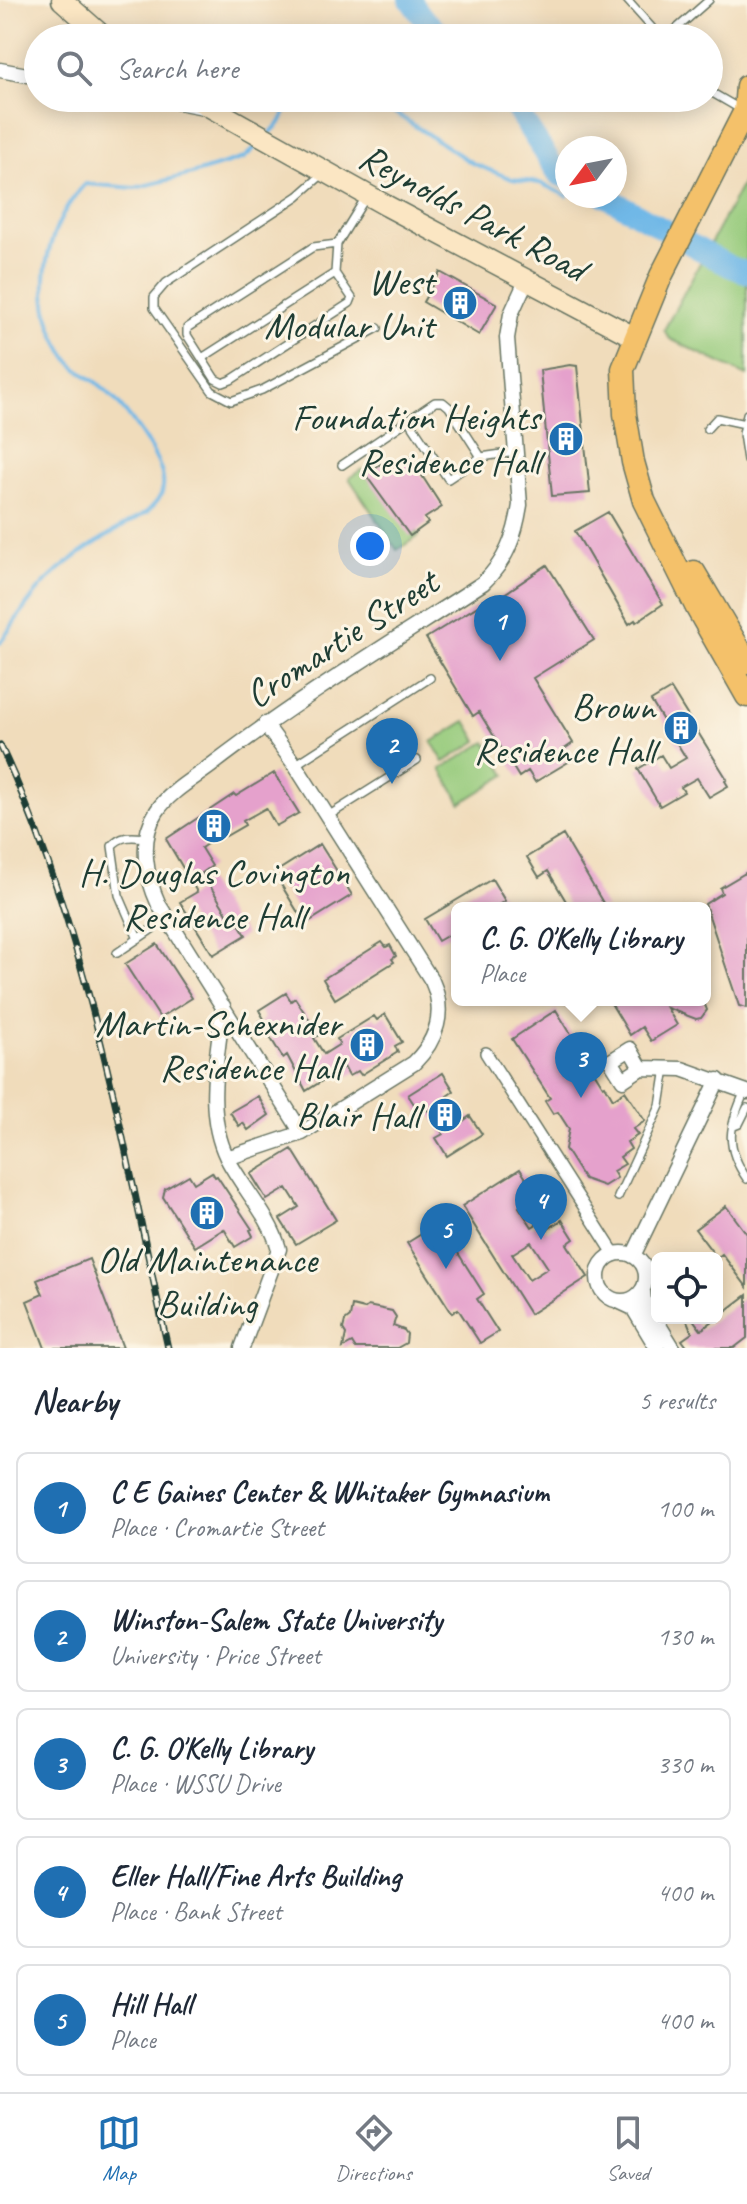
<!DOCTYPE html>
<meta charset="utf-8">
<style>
body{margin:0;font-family:Caveat,sans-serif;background:#f2f2f3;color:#1f2937}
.controls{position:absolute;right:24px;bottom:24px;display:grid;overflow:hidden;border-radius:12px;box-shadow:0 4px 20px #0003}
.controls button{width:72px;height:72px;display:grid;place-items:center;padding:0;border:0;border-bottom:2px solid #e0e1e3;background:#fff;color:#1f2937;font:40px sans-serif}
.compass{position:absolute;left:555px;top:136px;width:72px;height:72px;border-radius:50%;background:#fff;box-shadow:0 4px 20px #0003;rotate:238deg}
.you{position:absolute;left:370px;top:546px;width:28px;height:28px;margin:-20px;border:6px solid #fff;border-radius:50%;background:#1a73e8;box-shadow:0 0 0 12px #1a73e833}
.badge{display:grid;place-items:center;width:52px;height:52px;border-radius:50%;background:#1f6fb2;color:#fff;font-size:26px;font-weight:700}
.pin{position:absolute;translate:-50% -66px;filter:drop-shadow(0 2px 4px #0008)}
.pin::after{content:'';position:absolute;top:42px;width:28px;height:24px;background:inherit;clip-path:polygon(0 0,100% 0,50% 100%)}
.popup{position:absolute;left:451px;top:902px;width:260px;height:104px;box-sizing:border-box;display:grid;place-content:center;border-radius:12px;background:#fff;filter:drop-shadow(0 2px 6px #0005);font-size:26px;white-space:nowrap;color:#747a83}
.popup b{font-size:30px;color:#1f2937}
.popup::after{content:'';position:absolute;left:50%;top:100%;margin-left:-16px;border:16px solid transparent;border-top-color:#fff}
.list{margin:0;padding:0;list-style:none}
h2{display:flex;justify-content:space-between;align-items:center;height:104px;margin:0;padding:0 32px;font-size:34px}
h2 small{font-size:26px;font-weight:400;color:#747a83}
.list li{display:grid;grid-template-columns:52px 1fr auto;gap:24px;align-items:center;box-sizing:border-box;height:112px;margin:0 16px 16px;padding:0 16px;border:2px solid #e0e1e3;border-radius:12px}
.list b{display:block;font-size:30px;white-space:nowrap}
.list p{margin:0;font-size:26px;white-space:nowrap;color:#747a83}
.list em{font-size:26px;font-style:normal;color:#747a83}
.icon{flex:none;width:44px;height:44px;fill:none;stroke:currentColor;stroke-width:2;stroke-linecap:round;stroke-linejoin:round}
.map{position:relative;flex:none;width:747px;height:1348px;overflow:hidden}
.search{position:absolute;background:#fff;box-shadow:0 4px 20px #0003;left:24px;right:24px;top:24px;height:88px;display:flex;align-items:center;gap:20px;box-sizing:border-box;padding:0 28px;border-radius:44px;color:#747a83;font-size:30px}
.sheet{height:744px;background:#fff}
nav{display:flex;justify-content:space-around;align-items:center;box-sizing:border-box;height:112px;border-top:2px solid #e0e1e3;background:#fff;font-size:22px;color:#747a83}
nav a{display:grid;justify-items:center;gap:4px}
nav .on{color:#1f6fb2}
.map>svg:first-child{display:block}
</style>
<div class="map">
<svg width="747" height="1348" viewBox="0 0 747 1348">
<rect width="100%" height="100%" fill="#fcf5e5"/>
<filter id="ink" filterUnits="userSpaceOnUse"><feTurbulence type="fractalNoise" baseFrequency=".0125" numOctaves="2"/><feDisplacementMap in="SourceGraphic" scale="16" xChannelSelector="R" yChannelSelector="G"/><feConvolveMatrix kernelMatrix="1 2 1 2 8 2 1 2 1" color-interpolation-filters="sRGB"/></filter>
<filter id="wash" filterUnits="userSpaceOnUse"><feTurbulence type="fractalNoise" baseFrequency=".006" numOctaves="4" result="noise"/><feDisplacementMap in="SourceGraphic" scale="32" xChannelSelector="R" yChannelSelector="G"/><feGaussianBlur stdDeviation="1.8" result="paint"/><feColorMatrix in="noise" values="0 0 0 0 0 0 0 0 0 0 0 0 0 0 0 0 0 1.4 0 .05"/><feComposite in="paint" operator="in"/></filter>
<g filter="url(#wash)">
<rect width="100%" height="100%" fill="#f0dcbb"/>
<!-- green -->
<path fill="#97cb7d" stroke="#5b8458" stroke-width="2" d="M747,175V376L670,339L664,330Z
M362,469L411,535L416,531L419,536L397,550L349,478Z
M466,721L478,741L444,762L432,742Z
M486,742L506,775L461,803L441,769Z"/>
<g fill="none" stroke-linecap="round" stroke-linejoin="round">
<!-- stream -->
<path stroke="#6fb8e7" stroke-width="4" d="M372,98L472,163L512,179L540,183L567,196
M270,133L280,123L292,98
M0,643C15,622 30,597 49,579C77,552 113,532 147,512C154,505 162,498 163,487C167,462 121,402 101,386C90,377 76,371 68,359C30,305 41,231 85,184L135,188L192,174L244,158L261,142"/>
<!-- river -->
<path stroke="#6fb8e7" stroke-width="22" d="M410,0L423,18L445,38
M509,98L559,175L567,178
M605,196L729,266L747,273"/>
</g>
<g id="blocks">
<!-- building -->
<path fill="#e5a1cc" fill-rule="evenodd" d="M440,272L497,304L479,335L423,302Z
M570,365L577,366L590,493L552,496L540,370Z
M410,457L442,507L425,518L428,523L410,536L365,474L387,460L395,467Z
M608,512L663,604L636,622L635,620L629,624L575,531Z
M547,565L594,640L533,678L573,743L563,750L570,761L535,782L528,771L519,777L479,712L473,716L426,638L486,601L488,605Z
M671,689L727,779L725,781L728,786L709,797L697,778L681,787L684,792L660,806L638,769L661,755L669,768L686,758L651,701Z
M274,773L299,813L276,826L266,808L243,821L245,825L226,836L223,833L201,848L212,866L202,873L235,926L239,924L246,935L213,955L180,902L197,892L166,839L234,794L236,796Z
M563,835L606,908H570L548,871L539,877L527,857Z
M320,844L352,895L305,924L274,873Z
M747,872V1008L739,1006L705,904L722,893L720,888Z
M492,879L505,901L493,908H457V930L438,941L425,919Z
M382,942L386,947L390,945L396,956L392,959L394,962L335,999L323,979Z
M157,944L192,998L160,1018L125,964Z
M286,993L291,1001L295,998L319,1035L314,1038L324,1054L340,1044L337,1039L374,1016L377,1020L385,1014L402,1042L395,1046L398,1052L361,1075L358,1071L349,1076L344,1067L306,1091L287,1055L283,1058L260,1021L264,1019L259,1010Z
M609,1000H703L707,1010L701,1018L696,1019L667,1008L677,1025L651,1041L642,1027L630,1035Z
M556,1010L603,1086L605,1085L613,1099L625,1091L645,1121L633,1129L638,1135L627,1142L631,1149L620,1157L625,1164L613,1171L617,1178L604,1186L584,1179L565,1149L569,1129L558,1112L553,1114L545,1101L550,1098L512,1039Z
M443,1073L454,1091L447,1096L463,1121L470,1116L482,1134L447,1156L436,1138L443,1134L438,1125L427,1109L420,1113L408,1095Z
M258,1096L269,1115L248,1130L243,1123L239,1126L230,1112Z
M292,1149L336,1220L296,1244L280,1219L299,1207L287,1188L267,1200L251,1174Z
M520,1169L537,1196L519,1207L532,1227L540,1222L545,1231L562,1220L574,1239L567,1244L588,1277L530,1314L462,1206ZM531,1242L548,1268L529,1280L512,1254Z
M212,1172L215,1177L217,1176L252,1229L250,1230L253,1236L235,1247L224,1229L195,1247L163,1197L165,1189L189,1175L194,1183Z
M726,1206L747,1234V1287L722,1254L717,1258L695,1229Z
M439,1223L484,1294L477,1299L498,1332L480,1343L458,1309L452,1313L407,1243Z
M89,1259L123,1348H45L27,1301L43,1294L37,1280Z
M747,1295V1338L734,1348H688L682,1340L692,1333L686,1318H692L701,1330Z
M352,1306L364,1309L368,1306L392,1311L396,1317L393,1326L404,1330L407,1334L406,1343L397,1348H355L352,1343L343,1348L346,1334L343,1329L345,1321L350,1317Z"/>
</g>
</g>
<g filter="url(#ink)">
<use href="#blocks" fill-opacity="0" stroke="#687563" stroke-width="2"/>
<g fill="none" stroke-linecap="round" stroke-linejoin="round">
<defs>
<path id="service" d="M627,0L661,38
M666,38L709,0
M709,91L740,109
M324,173L298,196L166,283L154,297V308L212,391L231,401L262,390L378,328
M337,244L335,273L352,298L350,303L231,380L223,383L215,379L187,335V328L313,247L337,244L366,197
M202,358L335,273
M747,414L743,434L747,460
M409,420L448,479L481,457
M707,429L717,418L745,424
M342,465L435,402H443L449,407L481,457L516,452
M295,765L430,678
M328,816L417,760
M138,939L119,895L112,846C122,834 134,837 148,838
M117,953L167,919
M745,1091C729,1126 724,1146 747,1179
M734,1126L739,1124L747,1108
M618,1197L660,1106L666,1068"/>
<path id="pedestrian" d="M486,1053L615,1255"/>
<path id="minor" d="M0,70L38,77
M156,98L204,107
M223,1006C218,1056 204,1111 227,1158C243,1189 270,1216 279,1249L242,1348
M641,1068L630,1049L611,1061L623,1080L641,1068L682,1069L747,1092
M302,1133L159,905C146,877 138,840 157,811C169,792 195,778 213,764C299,698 392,642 483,583C506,561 515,537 520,505L507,338L511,314L527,279
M227,1158L302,1133L414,1063C437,1040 446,1012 432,981L295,765L265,724
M598 1277a24 24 0 1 1 48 0a24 24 0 1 1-48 0Z
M633,1256L718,1080
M643,1289L644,1301L673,1348
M618,1301L633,1308L657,1348"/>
<path id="secondary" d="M62,0L105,38
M194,98L387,206L636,338"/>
<path id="primary" d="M747,86L745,111L661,276L623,369L625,414L633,462L644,501L697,608L747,696
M694,572L747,662"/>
</defs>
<!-- service casing -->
<use href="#service" stroke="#687563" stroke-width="10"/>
<!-- pedestrian casing -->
<use href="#pedestrian" stroke="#687563" stroke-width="14"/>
<!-- minor casing -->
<use href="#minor" stroke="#687563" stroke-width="17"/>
<!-- secondary casing -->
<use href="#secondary" stroke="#687563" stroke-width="23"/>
<!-- primary casing -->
<use href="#primary" stroke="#687563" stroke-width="25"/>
<!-- service -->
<use href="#service" stroke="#fff" stroke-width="7"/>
<!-- pedestrian -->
<use href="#pedestrian" stroke="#fff" stroke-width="11"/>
<!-- minor -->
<use href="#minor" stroke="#fff" stroke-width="14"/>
<!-- secondary -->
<use href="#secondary" stroke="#fbe6c3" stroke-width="20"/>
<!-- primary -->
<use href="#primary" stroke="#f4c16a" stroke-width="22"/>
<defs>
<path id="rail" d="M0,745C89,932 123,1147 168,1348"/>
</defs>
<!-- rail casing -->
<use href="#rail" stroke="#1f3d34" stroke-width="7"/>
<!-- rail -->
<use href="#rail" stroke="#fcf5e5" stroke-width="4" stroke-dasharray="12" stroke-linecap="butt"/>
</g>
</g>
<!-- icons -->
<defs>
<symbol id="building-disc" viewBox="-11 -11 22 22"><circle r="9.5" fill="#1f6fb2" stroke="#fcf5e5"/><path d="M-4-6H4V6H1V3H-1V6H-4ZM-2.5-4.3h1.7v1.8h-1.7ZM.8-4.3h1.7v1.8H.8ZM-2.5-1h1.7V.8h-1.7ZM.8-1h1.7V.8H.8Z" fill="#fff"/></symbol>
</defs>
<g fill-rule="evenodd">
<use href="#building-disc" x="440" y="283" width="40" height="40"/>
<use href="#building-disc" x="546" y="419" width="40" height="40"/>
<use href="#building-disc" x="661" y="708" width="40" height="40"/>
<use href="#building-disc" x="194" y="806" width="40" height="40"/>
<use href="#building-disc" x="347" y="1025" width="40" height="40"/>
<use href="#building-disc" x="425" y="1095" width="40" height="40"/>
<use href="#building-disc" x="187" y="1193" width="40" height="40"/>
</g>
<g text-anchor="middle" stroke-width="6" stroke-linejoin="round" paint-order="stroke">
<!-- street labels -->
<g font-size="38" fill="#1f3d34" stroke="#fcf5e5">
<text transform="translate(473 212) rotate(28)" y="13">Reynolds Park Road</text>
<text transform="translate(341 638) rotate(-33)" y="13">Cromartie Street</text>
</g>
<!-- poi labels -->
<g font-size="38" fill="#1f3d34" stroke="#fcf5e5" text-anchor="end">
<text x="434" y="294">West<tspan x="434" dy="44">Modular Unit</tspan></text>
<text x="540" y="430">Foundation Heights<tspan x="540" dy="44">Residence Hall</tspan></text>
<text x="655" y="719">Brown<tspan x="655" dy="44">Residence Hall</tspan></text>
<text x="214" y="885" text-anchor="middle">H. Douglas Covington<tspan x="214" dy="44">Residence Hall</tspan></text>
<text x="341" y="1036">Martin-Schexnider<tspan x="341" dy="44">Residence Hall</tspan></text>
<text x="419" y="1128">Blair Hall</text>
<text x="207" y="1272" text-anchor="middle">Old Maintenance<tspan x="207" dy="44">Building</tspan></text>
</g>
</g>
</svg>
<div class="controls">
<button><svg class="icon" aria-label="locate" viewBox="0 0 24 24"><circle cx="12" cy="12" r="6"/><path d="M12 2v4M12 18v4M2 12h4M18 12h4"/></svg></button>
</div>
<svg class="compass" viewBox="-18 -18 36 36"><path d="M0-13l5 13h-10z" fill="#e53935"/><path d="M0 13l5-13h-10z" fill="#747a83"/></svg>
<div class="you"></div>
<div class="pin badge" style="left:500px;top:661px">1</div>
<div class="pin badge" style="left:392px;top:784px">2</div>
<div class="pin badge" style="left:581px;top:1098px">3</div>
<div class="popup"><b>C. G. O'Kelly Library</b>Place</div>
<div class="pin badge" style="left:541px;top:1240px">4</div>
<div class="pin badge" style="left:446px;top:1269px">5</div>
<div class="search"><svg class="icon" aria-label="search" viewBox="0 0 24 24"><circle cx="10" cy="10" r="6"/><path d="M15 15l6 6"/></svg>Search here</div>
</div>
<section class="sheet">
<h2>Nearby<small>5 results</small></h2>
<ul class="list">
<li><span class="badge">1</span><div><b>C E Gaines Center &amp; Whitaker Gymnasium</b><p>Place · Cromartie Street</p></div><em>100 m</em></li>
<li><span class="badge">2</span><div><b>Winston-Salem State University</b><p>University · Price Street</p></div><em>130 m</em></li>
<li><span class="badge">3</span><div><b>C. G. O'Kelly Library</b><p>Place · WSSU Drive</p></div><em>330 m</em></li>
<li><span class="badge">4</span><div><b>Eller Hall/Fine Arts Building</b><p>Place · Bank Street</p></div><em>400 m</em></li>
<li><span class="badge">5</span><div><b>Hill Hall</b><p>Place</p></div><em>400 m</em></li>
</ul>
</section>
<nav>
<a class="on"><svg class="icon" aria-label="map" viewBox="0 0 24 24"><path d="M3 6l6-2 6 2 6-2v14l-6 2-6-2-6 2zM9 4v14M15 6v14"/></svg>Map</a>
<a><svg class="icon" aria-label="directions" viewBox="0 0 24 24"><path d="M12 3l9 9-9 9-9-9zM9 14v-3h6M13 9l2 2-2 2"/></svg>Directions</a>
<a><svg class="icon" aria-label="saved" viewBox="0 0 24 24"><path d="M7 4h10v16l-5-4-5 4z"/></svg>Saved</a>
</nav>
